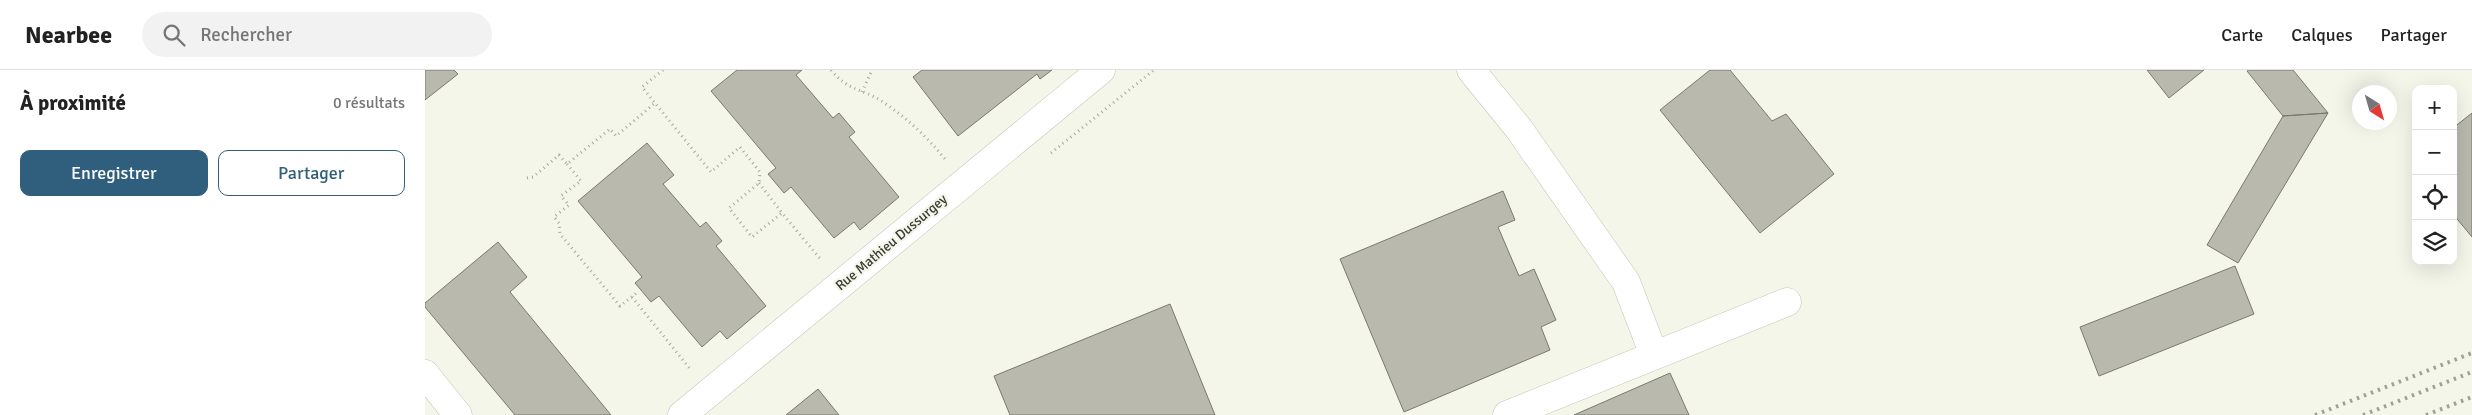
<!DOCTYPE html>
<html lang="fr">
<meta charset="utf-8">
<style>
body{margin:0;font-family:Signika,sans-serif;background:#f2f2f2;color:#222}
.controls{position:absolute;right:15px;top:15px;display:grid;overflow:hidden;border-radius:10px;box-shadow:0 5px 20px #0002}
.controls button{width:45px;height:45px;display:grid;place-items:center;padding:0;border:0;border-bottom:1px solid #e0e0e0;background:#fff;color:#222;font:25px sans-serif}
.compass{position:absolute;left:1927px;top:15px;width:45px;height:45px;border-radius:50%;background:#fff;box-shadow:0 5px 20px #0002;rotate:143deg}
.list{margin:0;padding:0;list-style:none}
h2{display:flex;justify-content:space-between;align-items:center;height:65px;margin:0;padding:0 20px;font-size:21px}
h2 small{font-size:16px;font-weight:400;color:#767676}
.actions{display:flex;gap:10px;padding:15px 20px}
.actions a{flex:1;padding:11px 0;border:1px solid #305e7d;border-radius:10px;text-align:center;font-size:18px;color:#305e7d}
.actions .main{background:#305e7d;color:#fff}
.icon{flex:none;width:28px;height:28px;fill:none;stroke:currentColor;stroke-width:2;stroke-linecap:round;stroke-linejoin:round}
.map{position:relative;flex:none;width:2047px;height:345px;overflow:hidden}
header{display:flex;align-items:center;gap:30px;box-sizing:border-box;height:70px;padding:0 25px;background:#fff;border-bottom:1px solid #e0e0e0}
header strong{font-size:24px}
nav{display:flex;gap:28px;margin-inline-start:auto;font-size:18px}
.search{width:350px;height:45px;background:#f2f2f2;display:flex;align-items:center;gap:12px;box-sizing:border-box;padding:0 18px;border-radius:28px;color:#767676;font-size:19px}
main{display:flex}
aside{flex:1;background:#fff}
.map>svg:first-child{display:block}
</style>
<header>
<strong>Nearbee</strong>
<div class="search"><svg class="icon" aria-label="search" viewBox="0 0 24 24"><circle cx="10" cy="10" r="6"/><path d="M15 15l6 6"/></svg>Rechercher</div>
<nav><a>Carte</a><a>Calques</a><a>Partager</a></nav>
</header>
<main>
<aside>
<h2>À proximité<small>0 résultats</small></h2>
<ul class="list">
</ul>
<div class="actions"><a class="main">Enregistrer</a><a>Partager</a></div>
</aside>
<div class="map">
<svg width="2047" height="345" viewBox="0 0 2047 345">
<rect width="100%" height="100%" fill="#f5f6ea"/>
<!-- building -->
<path fill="#b9b9ae" stroke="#79796e" d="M0,0H29L33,4L0,30Z
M312,0H377L371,5L408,48L414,43L430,62L424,67L474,127L435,160L429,152L409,168L366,117L359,123L343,104L351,98L286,21Z
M497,0H627L615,9L612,4L533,66L488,7Z
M1285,0H1305L1347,51L1361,44L1409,104L1335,163L1235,40Z
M1722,0H1779L1744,28Z
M1824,0H1868L1903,43L1858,46L1822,1Z
M1903,43L1813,193L1782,175L1858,46Z
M2047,43V167L2028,144V58Z
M222,73L249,105L238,114L275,157L281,152L297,171L291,176L341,236L302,269L295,261L277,277L234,226L226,232L210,213L217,207L153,131Z
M1078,121L1090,150L1073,157L1094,206L1109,199L1131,250L1116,257L1125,280L979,342L915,189Z
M73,172L102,207L85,222L186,345H90L0,237V233Z
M1810,196L1829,244L1674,306L1655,257Z
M745,234L790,345H585L569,306Z
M1245,303L1264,345H1149Z
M393,319L414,345H361Z"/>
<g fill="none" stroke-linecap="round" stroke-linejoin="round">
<defs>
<path id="minor" d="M1046,0L1094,59L1201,212L1229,285
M0,304L33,345
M257,345L676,0
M1082,345L1362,232"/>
</defs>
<!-- minor casing -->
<use href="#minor" stroke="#c3c4b8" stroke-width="29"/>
<!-- path -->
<path stroke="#a6a79e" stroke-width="3" stroke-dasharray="1 4" stroke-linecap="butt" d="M238,0L217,17L286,102L315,77L335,102L334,113L304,138L327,167L357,143L397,191
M406,0C424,22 437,18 458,32C482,48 502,67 520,89
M437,22L447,0
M626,83L729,0
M142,94L156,111L136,126L144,135L129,147L134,153L135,164L195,236L214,221
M102,108L108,107L134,85L142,94L185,59L191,66L230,33
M334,113L357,143
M207,227L266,300"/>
<!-- minor -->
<use href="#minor" stroke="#fff" stroke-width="28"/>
<!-- rail -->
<path stroke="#a0a097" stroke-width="4" stroke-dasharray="2.5 5" stroke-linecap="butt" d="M1890,345L2047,283
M1938,345L2047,302
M2001,345L2047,327"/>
</g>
<g text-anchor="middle" stroke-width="4.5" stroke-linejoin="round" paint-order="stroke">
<!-- street labels -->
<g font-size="14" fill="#3b3b36" stroke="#f5f6ea">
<text transform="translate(466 172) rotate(-40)" y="5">Rue Mathieu Dussurgey</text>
</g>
</g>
</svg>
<div class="controls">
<button>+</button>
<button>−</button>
<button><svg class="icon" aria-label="locate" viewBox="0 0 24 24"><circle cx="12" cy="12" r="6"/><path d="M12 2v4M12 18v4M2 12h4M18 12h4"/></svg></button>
<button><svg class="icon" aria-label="layers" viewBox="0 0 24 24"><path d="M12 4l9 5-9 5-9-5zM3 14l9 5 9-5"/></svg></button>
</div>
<svg class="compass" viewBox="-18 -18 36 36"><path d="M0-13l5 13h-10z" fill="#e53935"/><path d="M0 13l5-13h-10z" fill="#767676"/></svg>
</div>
</main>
